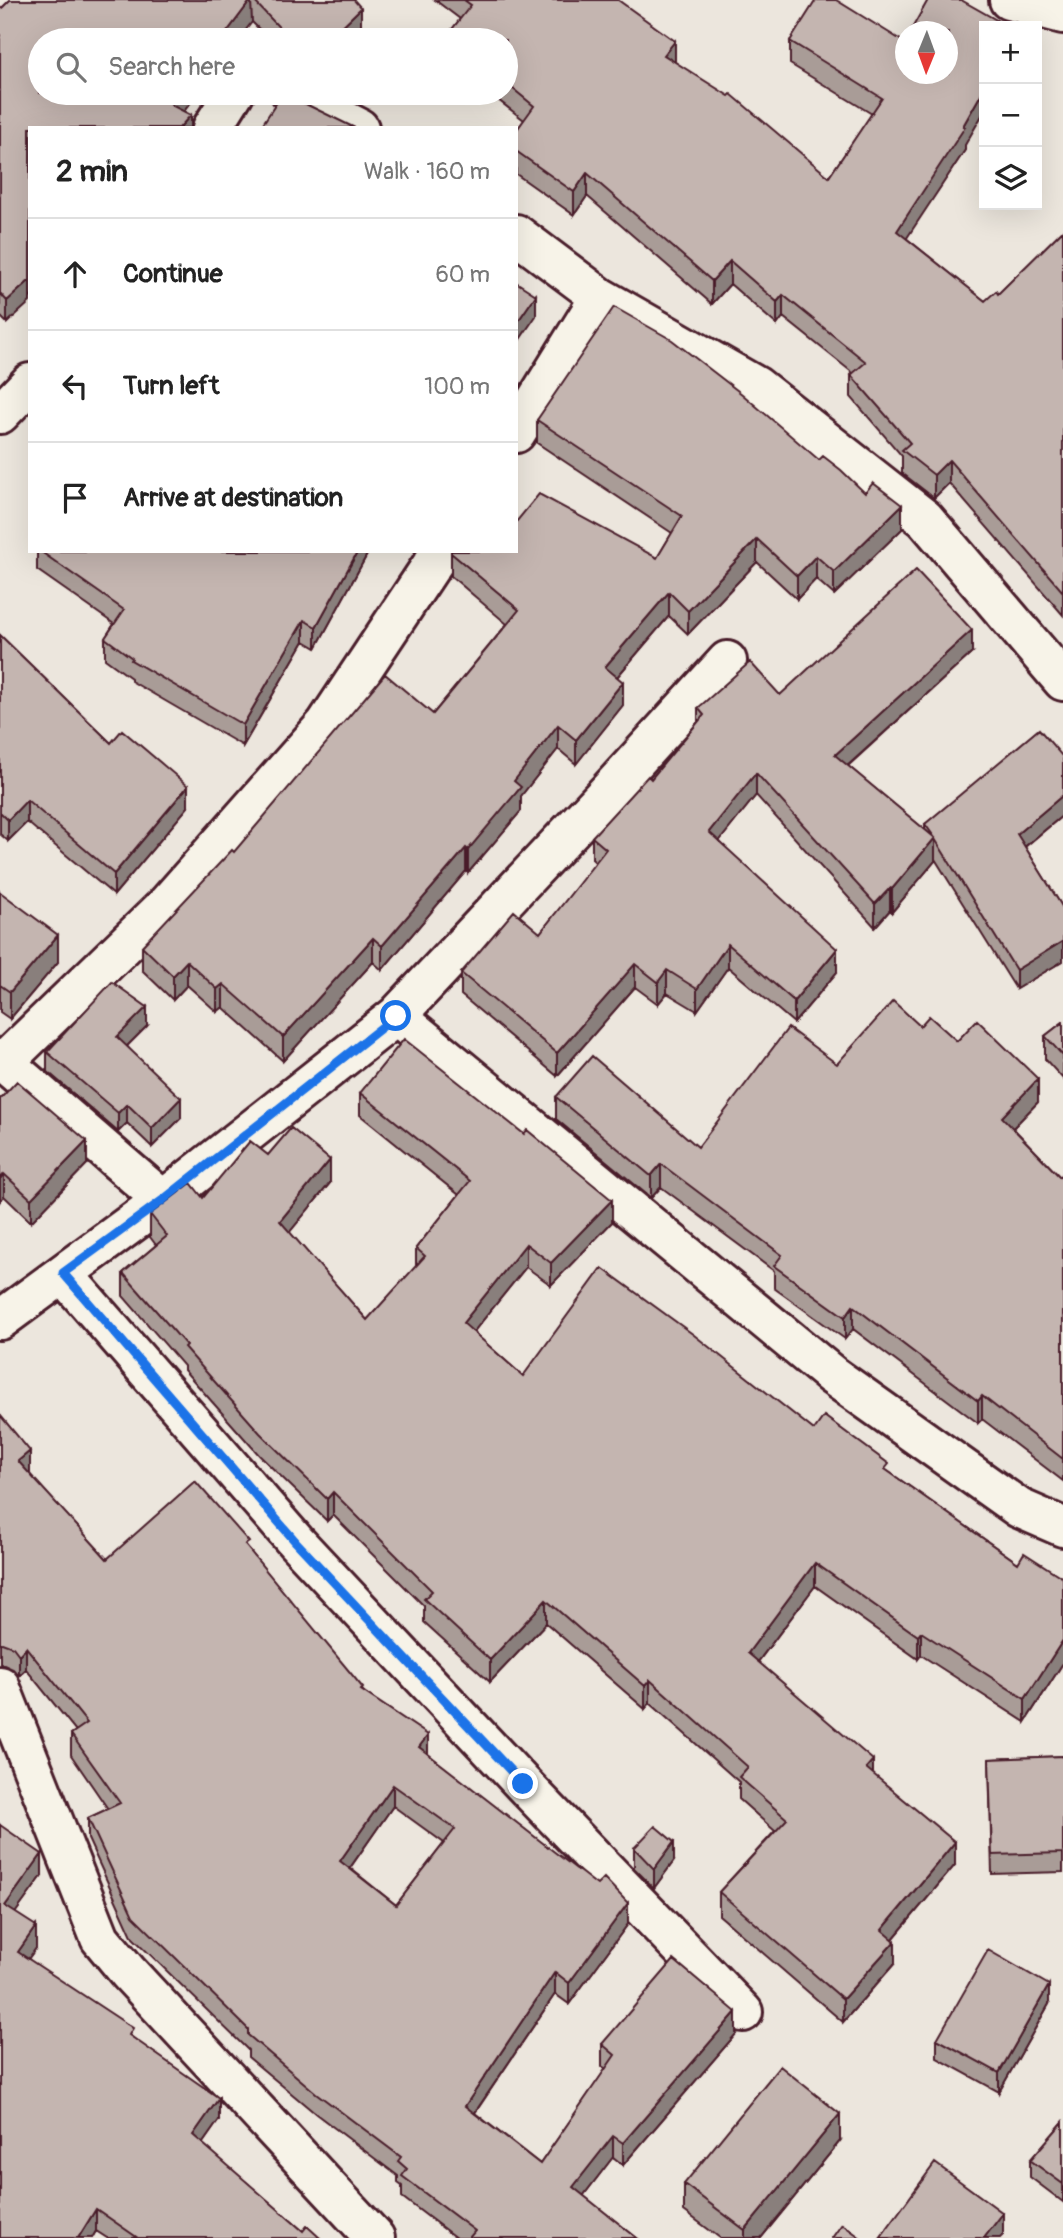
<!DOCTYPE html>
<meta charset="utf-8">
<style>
body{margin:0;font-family:Pangolin,sans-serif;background:#f6f6f6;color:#222}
.controls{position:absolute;right:21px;top:21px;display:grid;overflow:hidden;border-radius:0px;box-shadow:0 7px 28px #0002}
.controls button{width:63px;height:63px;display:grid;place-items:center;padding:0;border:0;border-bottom:2px solid #e0e0e0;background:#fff;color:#222;font:35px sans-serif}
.compass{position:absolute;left:895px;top:21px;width:63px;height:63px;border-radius:50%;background:#fff;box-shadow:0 7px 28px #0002;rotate:181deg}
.stop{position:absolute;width:21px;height:21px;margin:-16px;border:5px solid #1a73e8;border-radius:50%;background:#fff}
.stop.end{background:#1a73e8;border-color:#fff;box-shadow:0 2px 7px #0008}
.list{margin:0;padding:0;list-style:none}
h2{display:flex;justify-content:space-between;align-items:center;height:91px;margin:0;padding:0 28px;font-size:30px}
h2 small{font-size:23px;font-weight:400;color:#767676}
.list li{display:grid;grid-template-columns:46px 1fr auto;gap:21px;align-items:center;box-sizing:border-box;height:112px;padding:0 28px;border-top:2px solid #e0e0e0}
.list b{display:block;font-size:26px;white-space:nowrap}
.list em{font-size:23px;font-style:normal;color:#767676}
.icon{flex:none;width:38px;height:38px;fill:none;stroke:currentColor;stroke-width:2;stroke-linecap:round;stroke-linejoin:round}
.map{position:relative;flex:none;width:1063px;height:2238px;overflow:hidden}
.search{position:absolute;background:#fff;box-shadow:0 7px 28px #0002;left:28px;top:28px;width:490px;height:77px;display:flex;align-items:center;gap:18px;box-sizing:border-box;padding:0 24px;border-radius:38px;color:#767676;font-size:26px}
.panel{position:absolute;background:#fff;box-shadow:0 7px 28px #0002;left:28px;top:126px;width:490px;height:427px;border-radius:0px}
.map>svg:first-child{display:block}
</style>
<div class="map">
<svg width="1063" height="2238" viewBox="0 0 1063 2238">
<rect width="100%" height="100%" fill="#ece6dd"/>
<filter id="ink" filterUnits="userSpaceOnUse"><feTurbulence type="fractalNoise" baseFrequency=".0143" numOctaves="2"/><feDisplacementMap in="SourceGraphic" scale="14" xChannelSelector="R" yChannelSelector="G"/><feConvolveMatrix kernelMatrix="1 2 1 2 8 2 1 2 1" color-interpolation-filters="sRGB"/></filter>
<g filter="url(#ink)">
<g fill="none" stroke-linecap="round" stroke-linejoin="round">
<defs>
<path id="minor" d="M1009,0L1063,14
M291,93L359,128
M212,128L234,93
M516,234L600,297L756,386L925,519L1063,681
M0,414L30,383
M516,433L600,297
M396,1016L832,1375L1019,1508L1063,1527
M0,1059L163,1200
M4,1062L164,907L326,724L441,551
M63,1274L296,1542L523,1784L743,2012
M0,1320L163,1200L396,1016L611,788L727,661
M0,1686L100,1938L128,1972L375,2238"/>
</defs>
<!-- minor casing -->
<use href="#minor" stroke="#4a1f2b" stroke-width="44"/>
<!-- minor -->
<use href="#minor" stroke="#f7f3e8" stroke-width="38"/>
</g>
<!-- wall -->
<path fill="#a99c97" stroke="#4a1f2b" stroke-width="2" fill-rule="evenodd" d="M10,0H354L361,31L352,40H270L252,22L40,93H198L184,111L191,128L7,323L0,316V10Z
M435,0H618L675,62L829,177L872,114L790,64V41L965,145V150L906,238L985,301L998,294L1063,230V615L949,483L934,498L902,473V456L851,397V375L853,373L783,317L777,325L730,284L712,304L587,196L574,215L516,174V131L524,120L489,93H506V40H446V37L460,19Z
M537,420L902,529L834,595L816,579L797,599L757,562L688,634L669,616L617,677L623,705L576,764L558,749L521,796V811L468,873L466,871L382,970L373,962L283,1061L223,1007L217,1012L187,985L173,1000L142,970V946L234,852L433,714L507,624L451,576V553L657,558L672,533L537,443Z
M37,551H369L316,648L304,641L243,746L131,681V678L105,659V638L114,624L37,570Z
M0,635L111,743L188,807L114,895L27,822L8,841L0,834Z
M972,653L848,766L925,830V824L1063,757V815L1025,847L1063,908V961L1016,989L935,859V861L892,912L890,910L875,927L756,795L719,841L837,972L794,1023L728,967L697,1011L667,993L658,1004L635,987L557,1076L461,995V973L540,933L596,863L592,859V837L651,779L698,722V708L780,695Z
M0,892L58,962L10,1019L0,1012Z
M1063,1022V1079L1045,1059V1036Z
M147,1026L127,1046L181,1118L152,1147L127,1123L118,1132L47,1071V1052Z
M920,1026L957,1041L1038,1102L1013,1128L1060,1177L1063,1174V1481L982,1419L978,1423L853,1329L845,1339L774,1288V1271L661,1187L651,1198L556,1119V1097L698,1147L837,1064Z
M360,1093L612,1222L551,1285L526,1267L473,1332L523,1376L814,1430L889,1472L1018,1563L1063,1578V1663L1025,1722L921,1655L918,1659L815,1586L758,1662L873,1774L955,1865L893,1939L895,1963L843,2022L719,1915V1892L775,1831L739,1799V1782L650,1703L645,1709L546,1623L490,1682L424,1622V1606L333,1515L327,1521L260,1456L184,1370V1366L123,1296V1273L156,1245L150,1237V1214L203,1198L268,1155L330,1183L289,1232L367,1320L416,1267V1248L459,1195L360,1115Z
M0,1099L87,1164L31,1222L4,1196L0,1201Z
M0,1415L30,1473L29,1474L107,1559L249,1550L363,1691L428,1754L628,1924L569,2004L555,1994L475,2113L540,2164L606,2069L602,2066V2044L736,2034L623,2165L613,2157L583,2196L637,2238H456L402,2197V2186L398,2183V2176L316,2114L248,2057V2050L133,1938L88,1839V1818L108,1809L71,1755V1734L76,1731L26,1669L19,1676L13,1669L2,1664L0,1665ZM393,1806L444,1843L396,1905L350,1868Z
M1063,1756V1872L992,1874L989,1759Z
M0,1825L42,1876L15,1913L36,1948L28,1959L133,2038L219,2120L202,2144L303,2231L320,2238H107L96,2231L92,2238H0Z
M634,1848L674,1861L654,1888L634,1868Z
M1049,2004L999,2092L937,2058V2039Z
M1063,2122V2202L1030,2177V2160Z
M840,2141L761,2238H720L684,2211V2184Z"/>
<!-- shaded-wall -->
<path fill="#897f7b" stroke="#4a1f2b" stroke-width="2" d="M251,0L252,22L238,40H221Z
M361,8V31L352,40H328Z
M675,41V64L664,55Z
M984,89V112L965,145V150L897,253V231L963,126Z
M181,93H198L171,128V105Z
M191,115V128H179Z
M587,173V196L574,215V192Z
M730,261V284L712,304V281Z
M30,280V302L7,323V301Z
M536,295V316L516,345V324Z
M783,295V317L777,325V302Z
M949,460V483L934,498V475Z
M902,505V529L834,595V572Z
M757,539V562L688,634V611Z
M358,551H369L316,648V627Z
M816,556V579L797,599V576Z
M669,592V616L605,691V667Z
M304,620V641L243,746V725Z
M972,630V653L835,777V755Z
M623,682V705L576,764V740Z
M558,725V749L521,796V811L468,873V850L514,781Z
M756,773V795L709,854V832Z
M188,786V807L114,895V874Z
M1063,795V815L1017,853V834Z
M27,800V822L8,841V820Z
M935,838V861L892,912V889Z
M466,848V871L382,970V946Z
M890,888V910L875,927V904Z
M58,935V962L10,1019V992Z
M373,938V962L283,1061V1037Z
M1063,941V961L1016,989V970Z
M728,944V967L697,1011V989Z
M837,949V972L794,1023V1001Z
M187,961V985L173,1000V976Z
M635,964V987L557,1076V1053Z
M667,970V993L658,1004V982Z
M223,984V1007L217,1012V989Z
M147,1007V1026L117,1056V1037Z
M1038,1079V1102L1002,1139V1117Z
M181,1098V1118L152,1147V1128Z
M127,1104V1123L118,1132V1113Z
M87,1141V1164L31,1222V1199Z
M330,1160V1183L280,1244V1221Z
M661,1164V1187L651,1198V1176Z
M4,1174V1196L0,1201V1179Z
M612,1200V1222L551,1285V1263Z
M526,1244V1267L463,1345V1323Z
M853,1306V1329L845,1339V1317Z
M982,1396V1419L978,1423V1401Z
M30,1451V1473L18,1483V1461Z
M333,1492V1515L327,1521V1499Z
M815,1563V1586L748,1675V1653Z
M546,1600V1623L490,1682V1660Z
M921,1632V1655L918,1659V1636Z
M1063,1640V1663L1025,1722V1699Z
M26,1647V1669L19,1676V1655Z
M650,1680V1703L645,1709V1686Z
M428,1735V1757L419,1747Z
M873,1760V1783L866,1768Z
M393,1785V1806L340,1882V1861Z
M674,1842V1861L654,1888V1869Z
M955,1842V1865L882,1952V1930Z
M42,1854V1876L5,1927V1906Z
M628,1903V1924L569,2004V1983Z
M36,1926V1948L18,1973V1952Z
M895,1941V1963L843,2022V1999Z
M555,1972V1994L465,2127V2106Z
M1049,1985V2004L999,2092V2073Z
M736,2012V2034L623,2165V2143Z
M219,2098V2120L193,2157V2135Z
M840,2114V2141L761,2238H745V2230Z
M613,2136V2157L573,2209V2187Z
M96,2209V2231L92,2238H78Z
M1003,2213V2236L1001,2238H984Z"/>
<!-- building -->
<path fill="#c4b5b0" stroke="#4a1f2b" stroke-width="2" fill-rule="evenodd" d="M10,0H251L221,40H40V93H181L171,105L191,115L179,128H30V280L7,301L0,293V10Z
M253,0H354L361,8L328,40H291Z
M464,0H618L675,41L664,55L729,96L731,94L829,177L882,98L790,41L816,0H836L904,42L906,39V74H948V32H910L928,0H961L1007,26H984V89L963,126L965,127L897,231L985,301L996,291L998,294L1063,230V592L949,460L934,475L902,450L910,443L851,375L866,362L783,295L777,302L730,261L712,281L587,173L574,192L516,151V131L534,106L506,83V40H451L446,37L471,5Z
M283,93L355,128H260Z
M516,282L536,295L516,324Z
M614,307L672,340L742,394L819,460L823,456L841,470L865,493L873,483L902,505L834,572L816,556L797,576L757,539L688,611L669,592L605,667L623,682L576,740L558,725L514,781L521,787L468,850L466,848L382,946L373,938L283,1037L223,984L217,989L187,961L173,976L142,946L232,850L234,852L385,674L433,714L519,610L451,553V551H516V522L539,494L657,558L682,516L537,420Z
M40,551H358L316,627L304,620L243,725L131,660L132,658L105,638L124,610Z
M916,570L972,630L835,755L935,838L892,889L890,888L875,904L756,773L709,832L837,949L794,1001L728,944L697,989L667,970L658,982L635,964L557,1053L461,973L514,911L540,933L606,849L592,837L648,776L651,779L704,715L698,708L750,662L780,695Z
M0,635L111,743L122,730L188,786L114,874L27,800L8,820L0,812Z
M1039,729L1063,757V795L1017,834L1063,908V941L1016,970L935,839V838L925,824Z
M0,892L58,935L10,992L0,985Z
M112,982L147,1007L117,1037L181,1098L152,1128L127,1104L118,1113L47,1052Z
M893,1001L920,1026L929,1016L957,1041L977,1020L1038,1079L1002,1117L1060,1177L1063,1174V1459L982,1396L978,1401L853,1306L845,1317L774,1266L782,1255L661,1164L651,1176L556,1097L592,1056L698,1147L788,1028L837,1064Z
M1063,1022V1056L1045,1036Z
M404,1039L524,1134L527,1130L612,1200L551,1263L526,1244L463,1323L523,1376L602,1268L694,1335L814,1430L824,1416L889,1464L885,1469L1018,1563L1024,1553L1063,1578V1640L1025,1699L921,1632L918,1636L815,1563L748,1653L873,1760L866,1768L955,1842L882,1930L895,1941L843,1999L719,1892L787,1819L739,1777L748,1767L650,1680L645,1686L546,1600L490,1660L424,1599L432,1591L333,1492L327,1499L260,1433L184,1347L186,1345L123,1273L167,1236L150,1214L191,1183L203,1198L250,1141L268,1155L291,1128L330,1160L280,1221L367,1320L425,1256L416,1248L470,1181L360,1093Z
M17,1081L87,1141L31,1199L4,1174L0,1179V1099Z
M0,1415L30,1451L18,1461L107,1559L195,1481L249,1542L245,1545L363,1688L361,1690L428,1735L419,1747L597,1885L604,1878L628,1903L569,1983L555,1972L465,2106L540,2164L615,2055L602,2044L674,1960L736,2012L623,2143L613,2136L573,2187L637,2238H469L475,2231L402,2176L407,2169L398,2161L401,2157L316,2093L248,2035V2029L133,1916L88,1818L120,1803L71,1734L87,1723L26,1647L19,1655L13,1647L2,1643H0ZM393,1785L455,1829L396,1905L340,1861Z
M1063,1756V1853L992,1855L989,1759Z
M0,1825L42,1854L5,1906L36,1926L18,1952L133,2028L129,2035L219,2098L193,2135L303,2231L307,2226L320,2238H138L96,2209L78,2238H0Z
M655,1826L674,1842L654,1869L634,1848Z
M988,1950L1049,1985L999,2073L937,2039Z
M780,2066L840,2114L745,2230L684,2184Z
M1063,2122V2184L1030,2160Z
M935,2163L1003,2213L984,2238H880Z
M842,2224L861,2238H832Z"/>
</g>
<g fill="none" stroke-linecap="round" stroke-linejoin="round" filter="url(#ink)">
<!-- route -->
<path stroke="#1a73e8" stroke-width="9" d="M396,1016L163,1200L63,1273L296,1542L523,1784"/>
</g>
</svg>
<div class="controls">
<button>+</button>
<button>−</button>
<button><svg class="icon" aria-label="layers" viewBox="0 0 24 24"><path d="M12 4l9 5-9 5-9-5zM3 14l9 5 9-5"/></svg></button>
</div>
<svg class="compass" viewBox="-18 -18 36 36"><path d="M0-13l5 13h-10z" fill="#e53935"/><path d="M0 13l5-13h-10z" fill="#767676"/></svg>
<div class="stop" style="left:396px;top:1016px"></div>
<div class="stop end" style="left:523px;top:1784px"></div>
<div class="search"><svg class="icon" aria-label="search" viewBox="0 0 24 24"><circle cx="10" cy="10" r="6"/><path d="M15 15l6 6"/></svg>Search here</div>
<section class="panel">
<h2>2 min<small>Walk · 160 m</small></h2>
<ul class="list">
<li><svg class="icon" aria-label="ahead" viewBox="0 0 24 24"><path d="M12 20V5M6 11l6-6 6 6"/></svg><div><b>Continue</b></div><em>60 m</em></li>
<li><svg class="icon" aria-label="left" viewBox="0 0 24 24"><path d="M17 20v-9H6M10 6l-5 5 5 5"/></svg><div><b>Turn left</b></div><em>100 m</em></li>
<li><svg class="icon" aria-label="arrive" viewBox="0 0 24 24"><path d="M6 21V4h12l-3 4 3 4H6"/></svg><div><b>Arrive at destination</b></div></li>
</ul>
</section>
</div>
